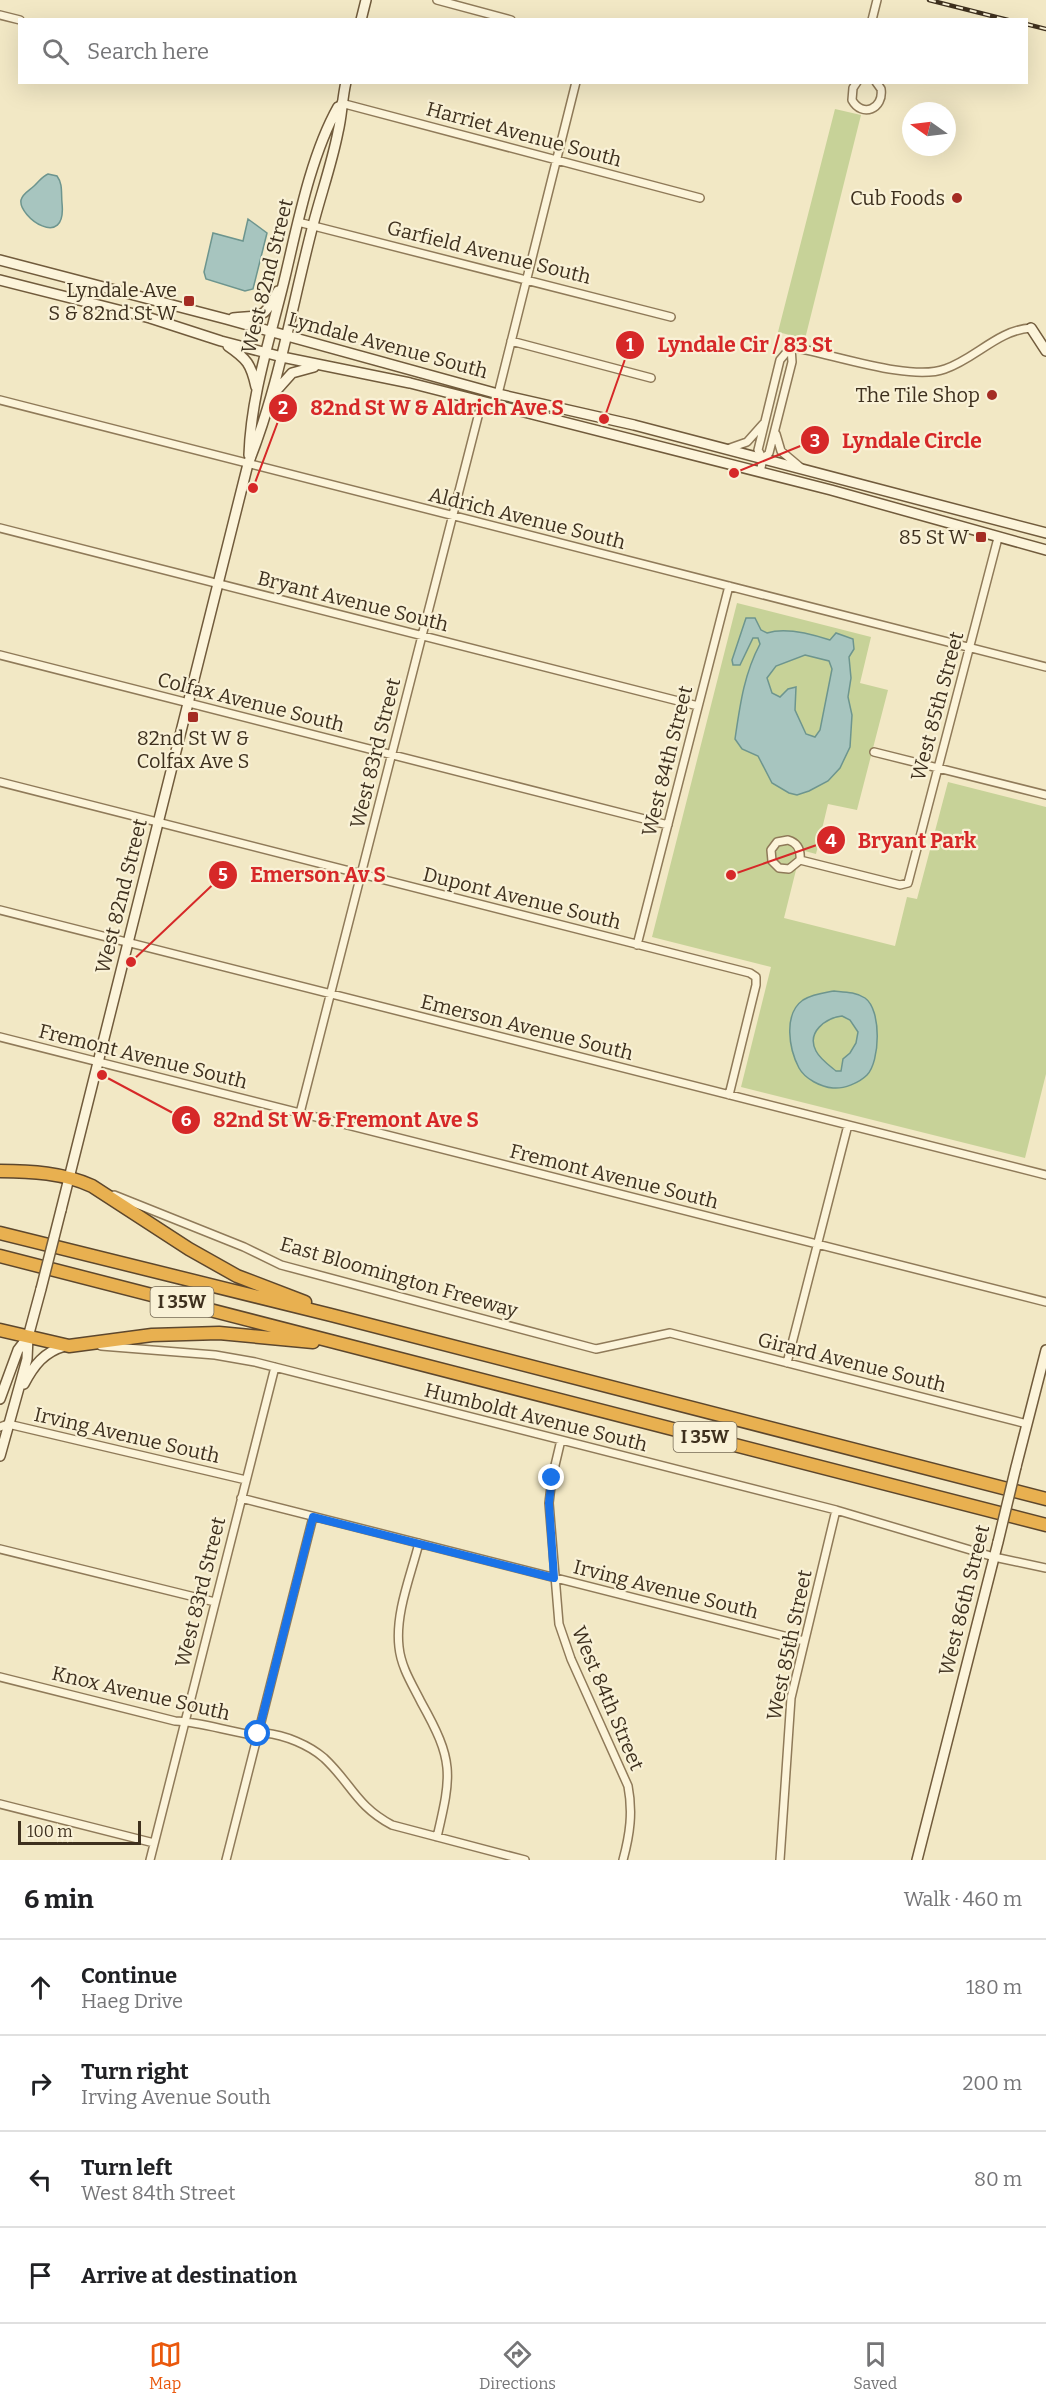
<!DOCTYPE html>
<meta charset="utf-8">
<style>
body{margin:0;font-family:Bitter,serif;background:#f2f2f2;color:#202124}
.compass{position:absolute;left:902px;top:102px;width:54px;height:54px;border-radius:50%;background:#fff;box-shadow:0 6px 24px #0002;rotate:284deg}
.scale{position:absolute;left:18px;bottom:15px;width:123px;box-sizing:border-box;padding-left:6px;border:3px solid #3e301e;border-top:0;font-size:16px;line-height:21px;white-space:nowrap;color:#3e301e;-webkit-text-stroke:4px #f9f1d6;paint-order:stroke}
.stop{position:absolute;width:18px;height:18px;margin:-14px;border:4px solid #1a73e8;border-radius:50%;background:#fff}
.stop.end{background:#1a73e8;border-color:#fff;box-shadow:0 2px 6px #0008}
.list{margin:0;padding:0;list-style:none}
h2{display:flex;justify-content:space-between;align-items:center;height:78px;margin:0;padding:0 24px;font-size:26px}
h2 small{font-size:20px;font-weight:400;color:#757577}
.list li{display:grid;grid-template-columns:39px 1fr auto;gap:18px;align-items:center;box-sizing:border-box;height:96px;padding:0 24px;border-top:2px solid #e0e0e0}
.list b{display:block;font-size:22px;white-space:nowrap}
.list p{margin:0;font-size:20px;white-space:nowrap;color:#757577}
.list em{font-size:20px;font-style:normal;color:#757577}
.icon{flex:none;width:33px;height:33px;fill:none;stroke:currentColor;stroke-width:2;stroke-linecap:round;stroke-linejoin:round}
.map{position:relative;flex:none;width:1046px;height:1860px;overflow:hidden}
.search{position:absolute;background:#fff;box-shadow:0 6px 24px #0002;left:18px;right:18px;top:18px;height:66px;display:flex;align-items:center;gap:15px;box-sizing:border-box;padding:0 21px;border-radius:0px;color:#757577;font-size:22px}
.sheet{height:462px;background:#fff}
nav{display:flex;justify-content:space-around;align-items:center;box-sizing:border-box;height:84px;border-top:2px solid #e0e0e0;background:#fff;font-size:16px;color:#757577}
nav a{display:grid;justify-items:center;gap:3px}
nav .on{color:#ea580c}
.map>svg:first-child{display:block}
</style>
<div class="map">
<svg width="1046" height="1860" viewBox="0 0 1046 1860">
<rect width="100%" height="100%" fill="#f2e8c5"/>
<!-- green -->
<path fill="#c7d298" d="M835,109L861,115L805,339L778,332Z
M737,603L871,637L860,683L888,690L857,810L828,804L816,854L801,850L784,918L895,946L907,897L917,899L948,782L1046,807V1074L1025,1158L741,1087L771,967L652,937Z"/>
<!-- water -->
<path fill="#a7c5bf" stroke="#6d958e" stroke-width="1.5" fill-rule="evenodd" d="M48,174L57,176C63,184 61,193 62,203C67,251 18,217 21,200C23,193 29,191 34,186C39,182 41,177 48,174Z
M248,219L267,233L253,289L245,291L206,279L204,272L213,233L243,241Z
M746,618H755L761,630L767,633C785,627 812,634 830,640L836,633L853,639L854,649L849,657L851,678L848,697L852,715L850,747L840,768L828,781L809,791L797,795L789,793L772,783L758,756L742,749L735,739C740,705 744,674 760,644L758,638H753L740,665H733L732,660ZM805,655L829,661L832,669L820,730L815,737L806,734L795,710L796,687L788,689L780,697L772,693L767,678L776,666Z
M834,991C845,992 856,992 865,998C882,1010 880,1062 867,1075C859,1083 844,1089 833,1088C821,1087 805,1079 799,1068C789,1049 783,1014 803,1000C813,994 823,993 834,991ZM842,1016L850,1020L858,1032L856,1043L850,1053L843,1059L841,1071H836C830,1066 820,1059 816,1051C806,1032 826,1018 842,1016Z"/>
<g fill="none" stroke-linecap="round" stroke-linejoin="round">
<defs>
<path id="street" d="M437,0L511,20
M0,15L20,20
M872,20L877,0
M857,82L853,88L852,100C862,118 884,109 881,89L876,82
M341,103L700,198
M298,222L671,317
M511,341L651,378
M791,347C830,353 910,382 945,369C975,359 998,330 1031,328
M498,394L576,82
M0,400L1046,667
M776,434L781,451L800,467
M730,448L747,442L763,424
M763,459L758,450L780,360L791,347
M760,472L763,459L769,453L792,362L791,347
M0,528L698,706
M0,655L668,825
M874,752L1046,795
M0,782L750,973L756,977V985L729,1095
M800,860L789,869L779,868L772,861L771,850L777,842L788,840C798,843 801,850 800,860L900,885L908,883L998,538
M0,910L1046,1175
M637,945L729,586
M0,1037L1046,1302
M300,1113L482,401
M114,1195L244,1247L281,1265L596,1349L670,1333L1027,1424
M101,1346L215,1355L255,1362L836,1510L994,1557L1046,1568
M787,1363L848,1125
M0,1427L8,1424L246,1480
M561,1440L552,1478L549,1503L559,1624L571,1659L628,1786C633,1812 630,1834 623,1860
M241,1498L804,1641
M419,1543C411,1575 395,1613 399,1647C401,1667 412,1684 421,1702C454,1761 452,1773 437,1837
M0,1549L215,1602
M0,1677L175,1721C200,1722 223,1730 247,1734C253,1735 259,1733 265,1733C285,1735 309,1745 324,1758C351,1783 356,1806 392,1825L525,1860
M0,1804L154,1843
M150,1860L275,1367
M226,1860L313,1517
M780,1860L791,1698L836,1510"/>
<path id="secondary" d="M361,20L366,0
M0,260L226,319L498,394L634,425L1046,533
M0,280L150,318L221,341L282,357L410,383L831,490L1046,550
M233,318C263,315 263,320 278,291
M1031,328L1046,351
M228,346C247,359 251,364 256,387
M275,392L292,373L314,367
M249,455C251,394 271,336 285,277C298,222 311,155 338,107
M61,1210L248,464C279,387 292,305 313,225C321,194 332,163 338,132C342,116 342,99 346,82
M24,1384C34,1365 44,1352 65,1346
M0,1399L18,1350L28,1337
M0,1456L27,1359L28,1337L41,1289
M1016,1467L1046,1350
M917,1860L998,1542"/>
<path id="highway" d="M0,1171C31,1171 64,1173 92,1186L189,1249L237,1276L305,1302
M0,1233L331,1315L1046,1499
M0,1256L1046,1525
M0,1330L69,1346L152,1335L219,1333L313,1342"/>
</defs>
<!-- street casing -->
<use href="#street" stroke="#8f7a59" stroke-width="10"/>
<!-- secondary casing -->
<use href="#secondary" stroke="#715b3c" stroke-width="12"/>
<!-- highway casing -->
<use href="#highway" stroke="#5d472d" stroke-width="15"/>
<!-- street -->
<use href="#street" stroke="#fcf4da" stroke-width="7"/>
<!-- secondary -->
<use href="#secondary" stroke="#fcf4da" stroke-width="9"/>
<!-- highway -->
<use href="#highway" stroke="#e8b050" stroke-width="12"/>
<defs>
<path id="rail" d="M929,0L1008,20
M1026,24L1046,29"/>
</defs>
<!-- rail casing -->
<use href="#rail" stroke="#3e301e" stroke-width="4.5"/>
<!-- rail -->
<use href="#rail" stroke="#f9f1d6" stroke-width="2" stroke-dasharray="7" stroke-linecap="butt"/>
<defs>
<path id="secondary-bridge" d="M41,1289L61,1210
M998,1542L1016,1467"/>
</defs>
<!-- secondary-bridge casing -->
<use href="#secondary-bridge" stroke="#715b3c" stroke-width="12" stroke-linecap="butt"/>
<!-- secondary-bridge -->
<use href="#secondary-bridge" stroke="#fcf4da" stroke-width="9"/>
</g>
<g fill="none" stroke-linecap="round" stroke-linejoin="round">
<!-- route -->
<path stroke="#1a73e8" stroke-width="8" d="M258,1734L313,1517L554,1578L549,1503L552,1478"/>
</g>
<!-- markers -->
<g fill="#a42c23" stroke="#f9f1d6" stroke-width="2">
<circle cx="957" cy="198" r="6"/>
<rect x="183" y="295" width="12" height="12" rx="3"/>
<circle cx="992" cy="395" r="6"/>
<rect x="975" y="531" width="12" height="12" rx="3"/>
<rect x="187" y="711" width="12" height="12" rx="3"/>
</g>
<g text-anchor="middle" stroke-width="4.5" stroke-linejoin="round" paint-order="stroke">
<!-- shield labels -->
<g fill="#f9f1d6" stroke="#766a55" stroke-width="1.5">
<rect x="150.5" y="1287" width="63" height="30" rx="4.5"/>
<rect x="673.5" y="1422" width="63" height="30" rx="4.5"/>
</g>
<g font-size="18" font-weight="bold" fill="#3e301e">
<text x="182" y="1308">I 35W</text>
<text x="705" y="1443">I 35W</text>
</g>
<!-- street labels -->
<g font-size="20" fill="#3e301e" stroke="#f9f1d6">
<text transform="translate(524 134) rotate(15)" y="7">Harriet Avenue South</text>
<text transform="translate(489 252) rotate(14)" y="7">Garfield Avenue South</text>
<text transform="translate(267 276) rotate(-76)" y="7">West 82nd Street</text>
<text transform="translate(388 345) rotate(15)" y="7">Lyndale Avenue South</text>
<text transform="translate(527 518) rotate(14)" y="7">Aldrich Avenue South</text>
<text transform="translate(353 601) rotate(14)" y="7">Bryant Avenue South</text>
<text transform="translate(251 702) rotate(14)" y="7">Colfax Avenue South</text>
<text transform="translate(937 706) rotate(-75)" y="7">West 85th Street</text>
<text transform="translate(375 753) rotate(-76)" y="7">West 83rd Street</text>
<text transform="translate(667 761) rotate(-76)" y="7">West 84th Street</text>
<text transform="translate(121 896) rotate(-76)" y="7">West 82nd Street</text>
<text transform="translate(522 898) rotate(14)" y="7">Dupont Avenue South</text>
<text transform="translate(527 1027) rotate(14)" y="7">Emerson Avenue South</text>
<text transform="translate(143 1056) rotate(14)" y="7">Fremont Avenue South</text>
<text transform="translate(614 1176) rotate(14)" y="7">Fremont Avenue South</text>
<text transform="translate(399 1277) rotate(16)" y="7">East Bloomington Freeway</text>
<text transform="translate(852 1362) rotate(14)" y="7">Girard Avenue South</text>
<text transform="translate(536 1417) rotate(14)" y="7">Humboldt Avenue South</text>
<text transform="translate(127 1435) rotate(13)" y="7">Irving Avenue South</text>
<text transform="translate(666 1589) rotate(14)" y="7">Irving Avenue South</text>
<text transform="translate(200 1592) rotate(-76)" y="7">West 83rd Street</text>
<text transform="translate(964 1600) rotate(-76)" y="7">West 86th Street</text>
<text transform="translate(789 1645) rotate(-78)" y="7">West 85th Street</text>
<text transform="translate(141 1693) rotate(13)" y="7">Knox Avenue South</text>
<text transform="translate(608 1698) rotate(67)" y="7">West 84th Street</text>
</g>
<!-- poi labels -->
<g font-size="20" fill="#3e301e" stroke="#f9f1d6" text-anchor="end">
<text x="945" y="205">Cub Foods</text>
<text x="177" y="297">Lyndale Ave<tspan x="177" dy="23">S &amp; 82nd St W</tspan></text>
<text x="980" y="402">The Tile Shop</text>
<text x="969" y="544">85 St W</text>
<text x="193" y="745" text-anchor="middle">82nd St W &amp;<tspan x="193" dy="23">Colfax Ave S</tspan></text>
</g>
</g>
<!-- callouts -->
<path fill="none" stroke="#d62828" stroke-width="2" d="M604 419L630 345M253 488L283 408M734 473L815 440M731 875L831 840M131 962L223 875M102 1075L186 1120"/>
<g fill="#d62828" stroke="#f9f1d6" stroke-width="2">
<circle cx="604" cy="419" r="6"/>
<circle cx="253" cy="488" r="6"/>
<circle cx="734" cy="473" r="6"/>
<circle cx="731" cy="875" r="6"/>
<circle cx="131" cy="962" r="6"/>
<circle cx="102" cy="1075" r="6"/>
<circle cx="630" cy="345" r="15"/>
<circle cx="283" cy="408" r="15"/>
<circle cx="815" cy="440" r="15"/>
<circle cx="831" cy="840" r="15"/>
<circle cx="223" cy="875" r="15"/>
<circle cx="186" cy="1120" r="15"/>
</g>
<g font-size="18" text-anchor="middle" font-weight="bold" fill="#fff">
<text x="630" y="351">1</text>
<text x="283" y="414">2</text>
<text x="815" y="447">3</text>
<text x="831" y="847">4</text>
<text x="223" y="881">5</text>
<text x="186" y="1126">6</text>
</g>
<g font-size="21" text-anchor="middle" font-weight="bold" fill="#d62828" stroke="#f9f1d6" stroke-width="4.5" stroke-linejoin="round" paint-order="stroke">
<text x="745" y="352">Lyndale Cir / 83 St</text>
<text x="437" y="415">82nd St W &amp; Aldrich Ave S</text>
<text x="912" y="448">Lyndale Circle</text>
<text x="917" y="848">Bryant Park</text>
<text x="318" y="882">Emerson Av S</text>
<text x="346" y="1127">82nd St W &amp; Fremont Ave S</text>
</g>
</svg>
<svg class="compass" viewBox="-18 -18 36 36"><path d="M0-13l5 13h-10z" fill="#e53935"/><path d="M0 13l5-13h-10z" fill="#757577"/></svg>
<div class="scale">100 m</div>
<div class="stop" style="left:258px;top:1734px"></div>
<div class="stop end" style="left:552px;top:1478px"></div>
<div class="search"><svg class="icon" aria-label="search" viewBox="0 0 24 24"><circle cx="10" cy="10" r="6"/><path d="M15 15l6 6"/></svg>Search here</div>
</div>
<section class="sheet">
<h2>6 min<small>Walk · 460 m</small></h2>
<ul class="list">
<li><svg class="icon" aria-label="ahead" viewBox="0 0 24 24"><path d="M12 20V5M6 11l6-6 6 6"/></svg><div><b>Continue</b><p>Haeg Drive</p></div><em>180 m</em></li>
<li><svg class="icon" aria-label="right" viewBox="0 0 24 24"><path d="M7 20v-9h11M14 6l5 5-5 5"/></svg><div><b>Turn right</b><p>Irving Avenue South</p></div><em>200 m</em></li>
<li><svg class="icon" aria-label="left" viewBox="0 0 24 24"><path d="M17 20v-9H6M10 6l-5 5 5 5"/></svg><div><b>Turn left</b><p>West 84th Street</p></div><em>80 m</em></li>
<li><svg class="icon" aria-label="arrive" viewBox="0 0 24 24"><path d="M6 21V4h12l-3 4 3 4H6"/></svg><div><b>Arrive at destination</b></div></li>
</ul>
</section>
<nav>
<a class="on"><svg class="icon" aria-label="map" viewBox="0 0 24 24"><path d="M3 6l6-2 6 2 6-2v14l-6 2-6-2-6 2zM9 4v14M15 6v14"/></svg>Map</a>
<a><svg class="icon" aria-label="directions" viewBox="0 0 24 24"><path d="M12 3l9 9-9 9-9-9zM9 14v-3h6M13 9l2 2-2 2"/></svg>Directions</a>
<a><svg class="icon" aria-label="saved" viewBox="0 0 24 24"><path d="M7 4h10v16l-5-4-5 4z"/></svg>Saved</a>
</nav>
